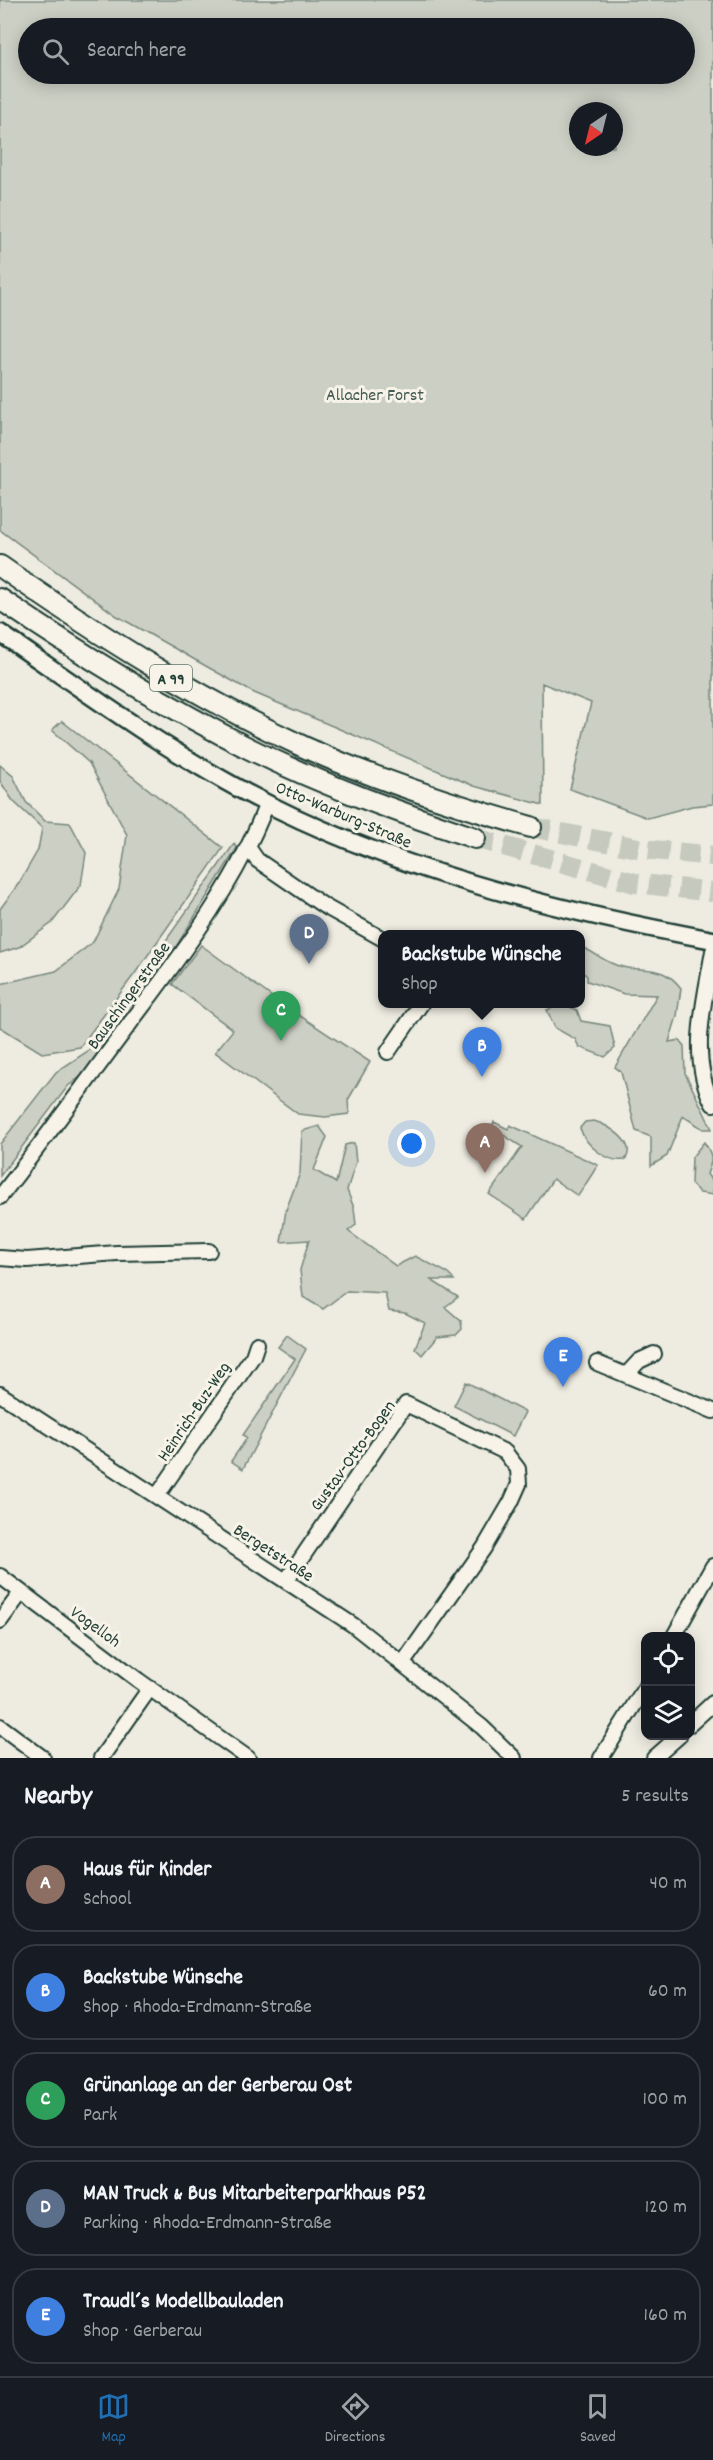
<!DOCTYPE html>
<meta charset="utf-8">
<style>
body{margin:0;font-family:Dekko,sans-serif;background:#20242c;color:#f1f3f6}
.controls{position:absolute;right:18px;bottom:18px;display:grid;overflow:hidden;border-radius:12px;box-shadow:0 3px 15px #0003}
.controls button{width:54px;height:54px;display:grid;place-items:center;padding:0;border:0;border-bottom:2px solid #363941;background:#171b24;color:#f1f3f6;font:30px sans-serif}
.compass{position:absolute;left:569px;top:102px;width:54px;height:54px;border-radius:50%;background:#171b24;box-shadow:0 3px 15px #0003;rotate:215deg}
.you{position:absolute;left:412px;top:1144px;width:21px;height:21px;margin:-15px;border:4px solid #fff;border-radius:50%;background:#1a73e8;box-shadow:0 0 0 9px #1a73e833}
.badge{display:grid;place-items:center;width:39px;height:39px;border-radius:50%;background:#1f6fb2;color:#fff;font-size:20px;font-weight:700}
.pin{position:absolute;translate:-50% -50px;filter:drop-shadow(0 2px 3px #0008)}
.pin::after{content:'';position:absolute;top:32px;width:21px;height:18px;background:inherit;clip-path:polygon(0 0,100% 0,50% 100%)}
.popup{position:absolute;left:378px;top:930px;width:207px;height:78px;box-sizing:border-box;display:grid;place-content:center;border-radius:12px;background:#171b24;filter:drop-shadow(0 2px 4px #0005);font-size:20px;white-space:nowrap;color:#9ea1a6}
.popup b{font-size:22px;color:#f1f3f6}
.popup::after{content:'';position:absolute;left:50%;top:100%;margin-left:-12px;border:12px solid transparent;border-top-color:#171b24}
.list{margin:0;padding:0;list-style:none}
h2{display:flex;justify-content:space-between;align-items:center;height:78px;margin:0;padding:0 24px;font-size:26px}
h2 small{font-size:20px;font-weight:400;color:#9ea1a6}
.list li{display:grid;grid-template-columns:39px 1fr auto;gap:18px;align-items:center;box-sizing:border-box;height:96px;margin:0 12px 12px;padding:0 12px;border:2px solid #363941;border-radius:24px}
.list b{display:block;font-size:22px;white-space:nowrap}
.list p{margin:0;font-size:20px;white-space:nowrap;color:#9ea1a6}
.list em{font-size:20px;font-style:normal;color:#9ea1a6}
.icon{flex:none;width:33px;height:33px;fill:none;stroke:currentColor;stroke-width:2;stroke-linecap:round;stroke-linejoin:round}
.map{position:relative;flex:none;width:713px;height:1758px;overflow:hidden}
.search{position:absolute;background:#171b24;box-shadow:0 3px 15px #0003;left:18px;right:18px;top:18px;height:66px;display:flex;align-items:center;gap:15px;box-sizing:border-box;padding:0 21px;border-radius:33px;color:#9ea1a6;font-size:22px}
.sheet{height:618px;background:#171b24}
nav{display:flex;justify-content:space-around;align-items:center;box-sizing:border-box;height:84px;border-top:2px solid #363941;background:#171b24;font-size:16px;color:#9ea1a6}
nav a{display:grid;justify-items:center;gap:3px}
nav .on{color:#1f6fb2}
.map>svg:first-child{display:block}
</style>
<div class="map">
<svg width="713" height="1758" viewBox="0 0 713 1758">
<rect width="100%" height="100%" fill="#eeece1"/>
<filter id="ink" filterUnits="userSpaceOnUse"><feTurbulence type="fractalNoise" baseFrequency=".0167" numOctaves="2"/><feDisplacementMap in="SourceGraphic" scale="12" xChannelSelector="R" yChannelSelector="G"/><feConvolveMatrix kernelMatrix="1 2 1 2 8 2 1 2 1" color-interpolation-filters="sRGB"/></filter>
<g filter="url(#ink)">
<!-- green -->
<path fill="#cccfc4" stroke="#76867c" stroke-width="1.5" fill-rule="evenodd" d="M0,0H713V804L692,806L648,818L570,789L591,703L542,683L543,805L474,786L252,692L117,616L0,530ZM28,28H684V74H28ZM578,111H614V147H578Z
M62,721L223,848L136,972L80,1047L42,1053L0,1027V984L56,971L93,942L119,889L127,835L89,763L52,730Z
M0,765L13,776L26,802L45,821L70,823L86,853L81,885L52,923L19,947L0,953V909L19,883L38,850L42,828L13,801L0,781Z
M234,844L237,848L161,971L83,1075L68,1086L0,1176V1144L56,1072L88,1051Z
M201,945L279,1002L370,1062L348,1100L349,1114L325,1117L298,1114L215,1052L233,1030L172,984Z
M581,947C592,951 600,958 611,963C637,976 659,959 681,988L677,1016L669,1042L680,1040L684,1046L685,1073L712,1129H703L683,1116L667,1156L651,1166V1137L636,1131L621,1072L615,1067L657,995L624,994L587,981V976L581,971Z
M563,1004L577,1010L581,1021L610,1026L615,1048L605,1057L579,1047L575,1039L555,1028L547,1010Z
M594,1121C608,1125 638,1143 625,1160C607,1163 585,1145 580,1128L585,1122Z
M494,1122L508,1129L510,1125L598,1165L578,1196L553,1179L526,1219L489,1194L522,1147L491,1127Z
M319,1126L327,1137L314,1170L336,1183L345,1145L354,1143L356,1162L347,1190L354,1208L356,1225L348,1231L396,1266L415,1256L446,1272L454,1280H431L458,1297L445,1307L461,1321L462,1329L456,1335L437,1337L422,1355L415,1348L425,1323L405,1313L389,1311L385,1293L347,1291L323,1309L303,1297L300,1270L309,1240L281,1242L286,1210L300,1173L302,1131Z
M704,1142C713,1155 713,1160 707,1174L713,1183V1195L700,1193L691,1184L692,1157Z
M287,1335L306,1349L243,1469L231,1461L247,1438L243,1435L295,1359L278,1347Z
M466,1382L525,1412L513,1436L454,1406Z"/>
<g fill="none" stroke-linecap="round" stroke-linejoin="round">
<!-- highway-tunnel -->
<path stroke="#c5c9be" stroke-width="20" stroke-dasharray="20 10" stroke-linecap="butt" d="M531,827L643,849L713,856
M475,838L635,883L713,892"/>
<defs>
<path id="minor" d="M248,847L257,860L324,906L383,939
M713,951C705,1000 688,1057 713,1104
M388,1052L421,1004
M0,1197C45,1139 87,1081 131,1022C182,954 237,883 267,803
M0,1258L27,1260L117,1253L209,1251
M597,1363L713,1411
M626,1375L639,1361L654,1354
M0,1394L353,1625L482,1727L514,1758
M157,1496L253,1356L257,1344
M0,1576L138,1680L248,1758
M286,1581L406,1404L505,1452L518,1469L519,1484L511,1502L484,1548L403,1663
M0,1621L21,1593
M674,1636L713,1566
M690,1724L713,1703
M0,1726L43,1758
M101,1758L150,1688
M601,1758L646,1686
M654,1758L679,1736"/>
<path id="major" d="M0,633C80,688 158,745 243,791C384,868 556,911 713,940"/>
<path id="highway" d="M0,566C97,634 196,697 304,747C377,780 454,805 531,827
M0,599C81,654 163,705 250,749C323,785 398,812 475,838"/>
</defs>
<!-- minor casing -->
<use href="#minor" stroke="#1f3d34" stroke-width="18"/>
<!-- major casing -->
<use href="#major" stroke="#1f3d34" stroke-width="21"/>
<!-- highway casing -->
<use href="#highway" stroke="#1f3d34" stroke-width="24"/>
<!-- minor -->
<use href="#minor" stroke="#f7f3e8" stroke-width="14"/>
<!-- major -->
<use href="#major" stroke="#f7f3e8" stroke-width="16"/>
<!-- highway -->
<use href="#highway" stroke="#f7f3e8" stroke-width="20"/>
</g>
</g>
<g text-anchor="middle" stroke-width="6" stroke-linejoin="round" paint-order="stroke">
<!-- shield labels -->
<rect fill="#f7f3e8" stroke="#60746a" stroke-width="1.5" x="150" y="665" width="42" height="26" rx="4.5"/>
<g font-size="16" font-weight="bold" fill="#1f3d34">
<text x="171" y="684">A 99</text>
</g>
<!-- park labels -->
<g font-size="18" fill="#425a51" stroke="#f7f3e8">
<text x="375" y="400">Allacher Forst</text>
</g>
<!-- street labels -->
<g font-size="18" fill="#1f3d34" stroke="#f7f3e8">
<text transform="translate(344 814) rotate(23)" y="6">Otto-Warburg-Straße</text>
<text transform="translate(128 995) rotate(-54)" y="6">Bauschingerstraße</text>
<text transform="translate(193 1411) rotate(-56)" y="6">Heinrich-Buz-Weg</text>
<text transform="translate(352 1455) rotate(-54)" y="6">Gustav-Otto-Bogen</text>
<text transform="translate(274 1552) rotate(33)" y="6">Bergetstraße</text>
<text transform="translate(96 1626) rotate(36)" y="6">Vogelloh</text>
</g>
</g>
</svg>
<div class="controls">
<button><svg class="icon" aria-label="locate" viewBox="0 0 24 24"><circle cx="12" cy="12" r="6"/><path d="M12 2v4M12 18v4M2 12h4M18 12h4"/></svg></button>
<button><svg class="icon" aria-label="layers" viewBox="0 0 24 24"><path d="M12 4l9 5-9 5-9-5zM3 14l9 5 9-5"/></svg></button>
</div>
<svg class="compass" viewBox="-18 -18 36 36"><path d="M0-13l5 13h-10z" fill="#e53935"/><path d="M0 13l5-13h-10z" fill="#9ea1a6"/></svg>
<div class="you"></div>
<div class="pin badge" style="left:485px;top:1173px;background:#8d6e63">A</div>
<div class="pin badge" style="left:482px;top:1077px;background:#3f7fe0">B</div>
<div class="popup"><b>Backstube Wünsche</b>Shop</div>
<div class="pin badge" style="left:281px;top:1041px;background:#2e9e5b">C</div>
<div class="pin badge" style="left:309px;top:964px;background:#5c6f8a">D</div>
<div class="pin badge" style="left:563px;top:1387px;background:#3f7fe0">E</div>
<div class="search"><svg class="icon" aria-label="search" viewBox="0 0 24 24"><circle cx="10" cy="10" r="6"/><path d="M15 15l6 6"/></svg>Search here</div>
</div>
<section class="sheet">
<h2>Nearby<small>5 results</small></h2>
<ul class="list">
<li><span class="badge" style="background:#8d6e63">A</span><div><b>Haus für Kinder</b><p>School</p></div><em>40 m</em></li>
<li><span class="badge" style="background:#3f7fe0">B</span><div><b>Backstube Wünsche</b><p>Shop · Rhoda-Erdmann-Straße</p></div><em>60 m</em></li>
<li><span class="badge" style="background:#2e9e5b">C</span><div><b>Grünanlage an der Gerberau Ost</b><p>Park</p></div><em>100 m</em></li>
<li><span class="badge" style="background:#5c6f8a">D</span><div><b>MAN Truck &amp; Bus Mitarbeiterparkhaus P52</b><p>Parking · Rhoda-Erdmann-Straße</p></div><em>120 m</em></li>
<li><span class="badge" style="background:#3f7fe0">E</span><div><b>Traudl´s Modellbauladen</b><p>Shop · Gerberau</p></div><em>160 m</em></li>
</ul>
</section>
<nav>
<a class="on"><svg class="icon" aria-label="map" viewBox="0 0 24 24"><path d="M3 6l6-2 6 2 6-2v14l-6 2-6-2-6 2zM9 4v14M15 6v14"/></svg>Map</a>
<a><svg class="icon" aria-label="directions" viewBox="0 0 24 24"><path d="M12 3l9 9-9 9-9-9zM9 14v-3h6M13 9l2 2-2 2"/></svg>Directions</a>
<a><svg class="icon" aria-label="saved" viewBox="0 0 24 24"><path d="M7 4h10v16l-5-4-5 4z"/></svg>Saved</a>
</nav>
